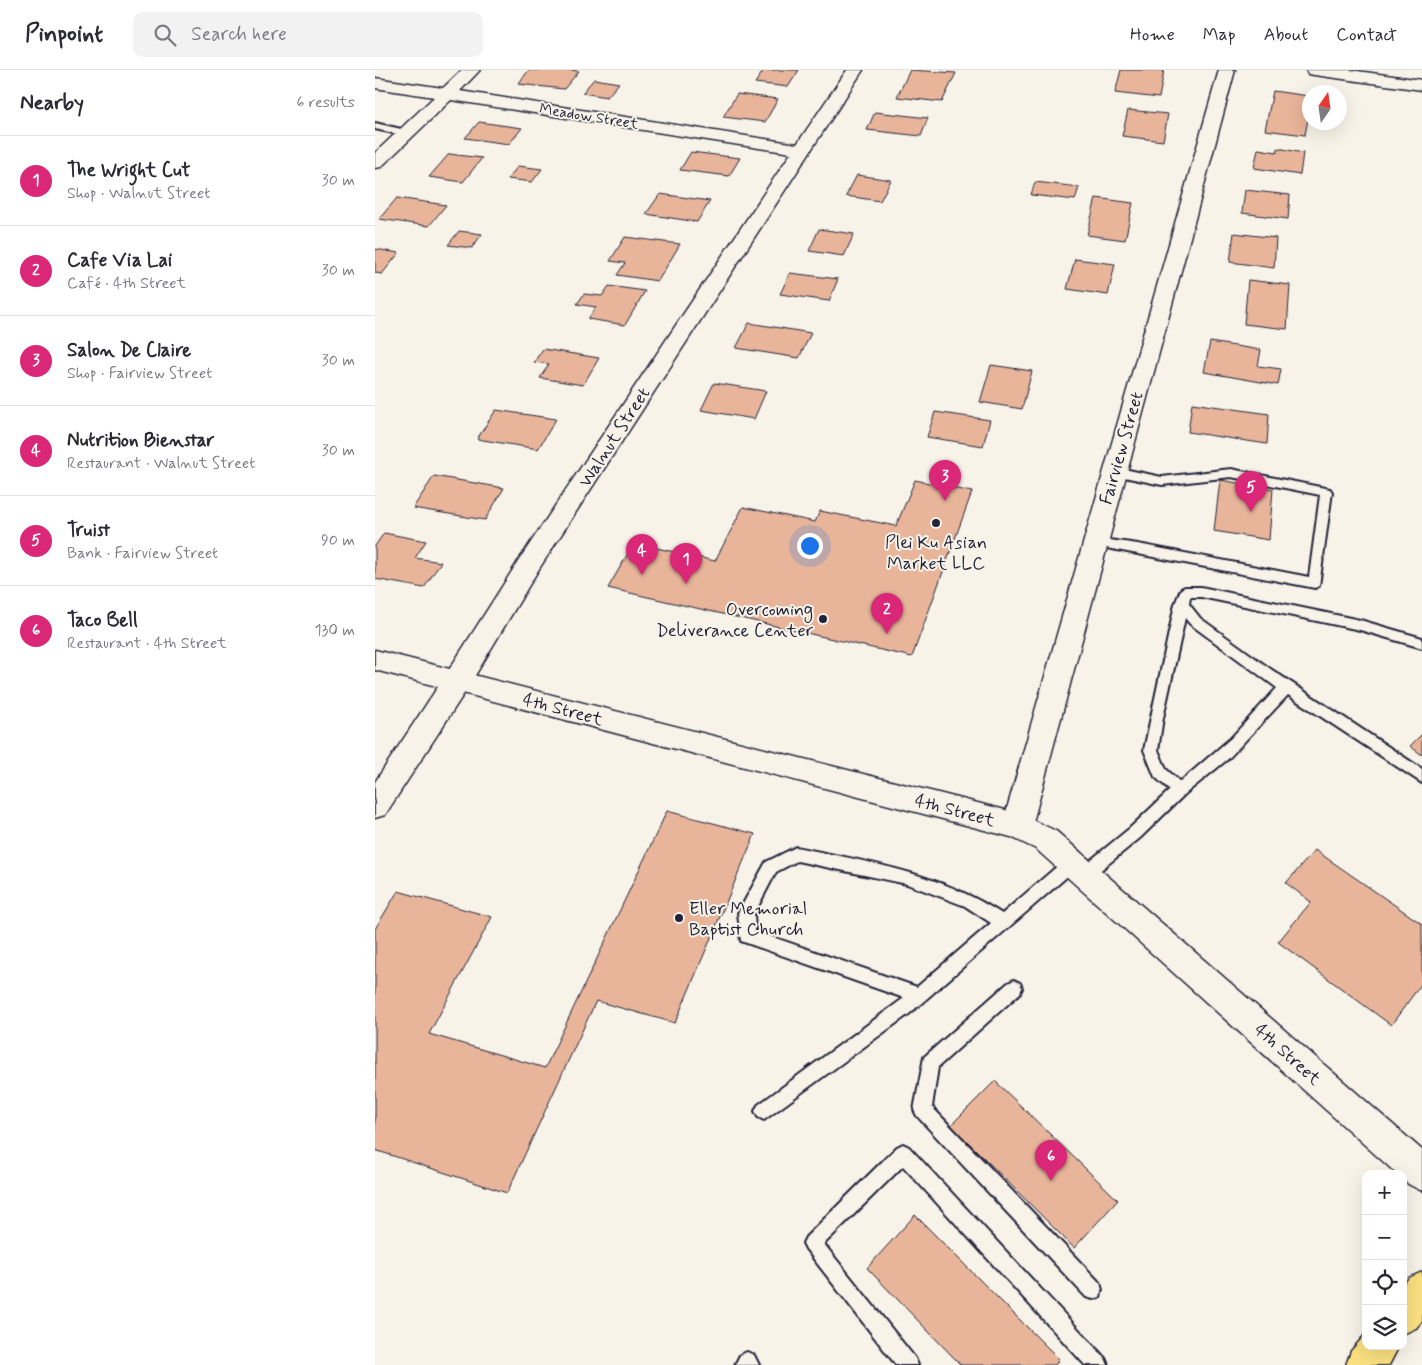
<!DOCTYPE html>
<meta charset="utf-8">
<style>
body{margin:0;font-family:Mynerve,sans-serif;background:#f2f2f3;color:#2b2b33}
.controls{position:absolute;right:15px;bottom:15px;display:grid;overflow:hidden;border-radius:10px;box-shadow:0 5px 20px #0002}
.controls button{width:45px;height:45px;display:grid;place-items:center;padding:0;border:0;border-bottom:1px solid #e1e1e2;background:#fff;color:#2b2b33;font:25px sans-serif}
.compass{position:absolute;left:927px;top:15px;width:45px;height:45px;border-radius:50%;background:#fff;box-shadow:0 5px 20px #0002;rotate:13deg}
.you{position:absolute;left:434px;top:475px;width:18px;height:18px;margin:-12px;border:4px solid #fff;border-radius:50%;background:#1a73e8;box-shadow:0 0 0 8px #1a73e833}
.badge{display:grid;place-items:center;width:32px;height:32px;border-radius:50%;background:#db2777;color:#fff;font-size:16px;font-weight:700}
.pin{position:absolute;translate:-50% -41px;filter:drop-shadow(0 1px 2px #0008)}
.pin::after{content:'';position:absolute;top:26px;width:18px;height:15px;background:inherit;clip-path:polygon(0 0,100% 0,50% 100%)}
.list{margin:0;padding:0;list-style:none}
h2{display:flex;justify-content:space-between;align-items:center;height:65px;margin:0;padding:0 20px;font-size:21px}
h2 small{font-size:16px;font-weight:400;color:#7c7c81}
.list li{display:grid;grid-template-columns:32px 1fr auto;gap:15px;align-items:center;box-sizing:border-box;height:90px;padding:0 20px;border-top:1px solid #e1e1e2}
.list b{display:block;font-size:19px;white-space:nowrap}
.list p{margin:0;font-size:16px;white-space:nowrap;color:#7c7c81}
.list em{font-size:16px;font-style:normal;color:#7c7c81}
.icon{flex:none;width:28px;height:28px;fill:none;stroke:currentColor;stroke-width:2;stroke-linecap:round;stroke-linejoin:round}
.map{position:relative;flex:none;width:1047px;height:1295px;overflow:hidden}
header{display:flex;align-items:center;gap:30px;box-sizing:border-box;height:70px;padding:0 25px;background:#fff;border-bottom:1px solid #e1e1e2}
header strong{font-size:24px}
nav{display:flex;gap:28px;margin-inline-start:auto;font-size:18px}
.search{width:350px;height:45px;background:#f2f2f3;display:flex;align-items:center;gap:12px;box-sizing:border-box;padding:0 18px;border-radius:10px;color:#7c7c81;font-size:19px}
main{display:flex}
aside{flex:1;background:#fff}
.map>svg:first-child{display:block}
</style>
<header>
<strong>Pinpoint</strong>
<div class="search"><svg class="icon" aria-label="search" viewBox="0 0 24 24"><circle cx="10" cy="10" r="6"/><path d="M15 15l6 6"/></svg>Search here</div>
<nav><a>Home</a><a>Map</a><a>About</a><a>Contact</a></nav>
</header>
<main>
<aside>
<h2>Nearby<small>6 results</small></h2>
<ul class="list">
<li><span class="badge">1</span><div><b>The Wright Cut</b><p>Shop · Walnut Street</p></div><em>30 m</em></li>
<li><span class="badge">2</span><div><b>Cafe Via Lai</b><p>Café · 4th Street</p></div><em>30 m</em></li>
<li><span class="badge">3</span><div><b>Salon De Claire</b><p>Shop · Fairview Street</p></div><em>30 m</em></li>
<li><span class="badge">4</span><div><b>Nutrition Bienstar</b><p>Restaurant · Walnut Street</p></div><em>30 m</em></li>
<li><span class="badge">5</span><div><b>Truist</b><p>Bank · Fairview Street</p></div><em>90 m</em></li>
<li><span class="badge">6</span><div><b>Taco Bell</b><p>Restaurant · 4th Street</p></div><em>130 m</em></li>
</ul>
</aside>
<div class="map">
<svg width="1047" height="1295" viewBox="0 0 1047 1295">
<rect width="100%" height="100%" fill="#f7f3e8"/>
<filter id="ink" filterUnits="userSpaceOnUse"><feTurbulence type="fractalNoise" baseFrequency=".02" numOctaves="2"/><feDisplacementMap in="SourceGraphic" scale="10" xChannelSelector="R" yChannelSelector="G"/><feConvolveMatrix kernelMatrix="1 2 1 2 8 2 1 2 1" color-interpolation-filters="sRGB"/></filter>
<g filter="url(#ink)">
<!-- building -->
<path fill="#e8b59a" stroke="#22223b" d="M154,0H194L204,1L189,19L143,14Z
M389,0H424L413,17L380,13Z
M535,0L581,3L567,32L522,27Z
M746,0H789L784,28L740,23Z
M219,9L244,13L232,27L207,23Z
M898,21L934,26V49H933L930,65L890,60Z
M362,24L403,29L390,52L348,47Z
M753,40L793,44L788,71L747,66Z
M500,42L553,48L546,66L492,60Z
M104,52L147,58L134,74L90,68Z
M903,78L928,83L925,105L879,98L883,79L902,82Z
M316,82L365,88L354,106L305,100Z
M74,84L107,88L88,112L54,107Z
M143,96L167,99L157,112L133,109Z
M482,105L516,110L505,131L471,126Z
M660,112L704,117L700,130L656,125Z
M870,120L915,125L913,149L867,143Z
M285,124L335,131L322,152L271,144Z
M22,128L71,135L54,156L4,149Z
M721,128L758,133L750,170L712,165Z
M444,159L479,164L469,186L434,181Z
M84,161L107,164L97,178L73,175Z
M859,163L901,168L899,198L855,192Z
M250,167L305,174L283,211L242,205L250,193L235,191Z
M0,179L24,183L7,204L0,203Z
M700,189L740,194L733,225L692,219Z
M415,203L463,209L454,231L405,224Z
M873,210L915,215L912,259L869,254Z
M234,216L270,221L250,255L213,249L221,237L202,234L209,224L227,226Z
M374,253L436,263L424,288L361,278Z
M835,272L886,280L883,296L906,299L903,315L829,302Z
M168,279L224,288L208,315L165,308L174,294L159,292Z
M616,295L657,301L647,339L605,332Z
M339,313L391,321L379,349L326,340Z
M817,333L894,344L892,374L813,362Z
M121,340L181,349L163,379L102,369Z
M560,342L615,350L608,376L552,367Z
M59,406L129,418L110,450L38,438Z
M540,410L597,422L537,587L233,518L259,473L340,491L368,437L440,452L445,441L521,456Z
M845,410L898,419L894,470L839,461Z
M9,463L51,471L40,488L66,492L49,518L0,509V476Z
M1047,664V685L1035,676Z
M292,741L380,764L300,953L221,931L132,1123L0,1080V859L23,821L117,847L54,964L170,998Z
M940,780L1047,854V913L1016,955L903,872L936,832L911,813Z
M620,1011L743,1130L699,1178L576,1055Z
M540,1145L684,1289L680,1295H586L492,1198Z"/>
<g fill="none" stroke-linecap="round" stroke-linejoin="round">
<defs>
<path id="lane" d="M0,53L35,61L36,63L32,66L0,59Z
M739,397L787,407L856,399L955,419L957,422L944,516L940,518L716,475L714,472L716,469L720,468L763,474L934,507L945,425L856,407L787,415L735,404L733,401Z
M810,517H826L985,550L1047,568V578L985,560L826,527H815L814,534L825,548L897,600L1047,699V713L913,625L853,689L810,724L765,768L716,808L711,810L706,808L703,803L706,798L755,758L795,720L780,707L769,680L800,534L806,519ZM810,548L815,554L902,618L856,668L805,712L791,699L783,680L788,648Z
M421,777C493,792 565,803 627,844L693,787L698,785L703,787L705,792L703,797L534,944L389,1050L383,1047L380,1041L383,1035L529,928L366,871L363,843L391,792ZM422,791L532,814L590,836L616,853L542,917L380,861L379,844L401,802Z
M639,910L645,913L647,918L645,923L563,997L557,1037L725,1213L727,1220L725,1227L718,1229L711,1227L542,1046L539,1040L549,987L633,913Z
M528,1074L534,1077L730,1288L733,1295H710L528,1096L449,1174L540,1288L543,1295H521L431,1179L428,1173L431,1167L522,1077Z
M372,1282L379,1285L384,1295H360L365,1285Z"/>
<path id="street" d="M87,0H105L85,21L422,74L472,0H488L162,502L92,619L10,745L0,748V712L72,603L144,490L416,83L76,30L6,97L0,98V83L59,27L0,18V8L68,18Z
M844,0H860L657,756L652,765L642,769L632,765L627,756Z
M931,0H975L1047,10V20L939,5L933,4Z"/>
<path id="secondary" d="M0,580L642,743L681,761L1047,1080V1121L1035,1115L1028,1110V1104H1022L661,779L636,767L0,600Z"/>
<path id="primary" d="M1047,1202V1251L1041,1258L1028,1264V1215L1034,1208Z
M991,1264V1276H1024L1014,1295H971L976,1281Z"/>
</defs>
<!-- lane casing -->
<use href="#lane" stroke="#22223b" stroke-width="4"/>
<!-- street casing -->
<use href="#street" stroke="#22223b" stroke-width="3"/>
<!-- secondary casing -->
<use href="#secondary" stroke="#22223b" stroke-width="3"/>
<!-- primary casing -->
<use href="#primary" stroke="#22223b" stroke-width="3"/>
<!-- lane -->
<use href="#lane" fill="#f7f3e8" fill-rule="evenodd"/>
<!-- street -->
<use href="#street" fill="#f7f3e8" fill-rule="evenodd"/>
<!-- secondary -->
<use href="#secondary" fill="#f7f3e8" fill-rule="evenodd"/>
<!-- primary -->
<use href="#primary" fill="#fbe080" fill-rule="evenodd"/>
</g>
</g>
<!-- markers -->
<g fill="#22223b" stroke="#f7f3e8" stroke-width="2">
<circle cx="561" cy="453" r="5"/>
<circle cx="448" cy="549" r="5"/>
<circle cx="304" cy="848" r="5"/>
</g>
<g text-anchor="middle" stroke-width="4" stroke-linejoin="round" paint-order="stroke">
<!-- far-street labels -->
<g font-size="15" fill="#22223b" stroke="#f7f3e8">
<text transform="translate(214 46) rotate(9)" y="5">Meadow Street</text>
</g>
<!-- street labels -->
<g font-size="18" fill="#22223b" stroke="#f7f3e8">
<text transform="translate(239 367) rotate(-57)" y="6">Walnut Street</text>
<text transform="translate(746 378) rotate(-74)" y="6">Fairview Street</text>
<text transform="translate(188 639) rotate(15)" y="6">4th Street</text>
<text transform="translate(580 740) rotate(15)" y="6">4th Street</text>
<text transform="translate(913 984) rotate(42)" y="6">4th Street</text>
</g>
<!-- poi labels -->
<g font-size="18" fill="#22223b" stroke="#f7f3e8">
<text x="561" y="478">Plei Ku Asian<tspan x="561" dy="21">Market LLC</tspan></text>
<text x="438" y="545" text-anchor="end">Overcoming<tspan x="438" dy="21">Deliverance Center</tspan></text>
<text x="314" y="844" text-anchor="start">Eller Memorial<tspan x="314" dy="21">Baptist Church</tspan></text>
</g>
</g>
</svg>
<div class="controls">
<button>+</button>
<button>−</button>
<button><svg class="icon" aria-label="locate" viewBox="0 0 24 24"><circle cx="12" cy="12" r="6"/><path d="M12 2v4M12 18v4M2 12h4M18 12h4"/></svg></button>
<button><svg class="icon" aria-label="layers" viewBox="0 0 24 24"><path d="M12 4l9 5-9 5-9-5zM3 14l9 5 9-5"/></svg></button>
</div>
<svg class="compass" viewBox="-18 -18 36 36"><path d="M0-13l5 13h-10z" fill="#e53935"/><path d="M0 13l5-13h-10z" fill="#7c7c81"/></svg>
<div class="you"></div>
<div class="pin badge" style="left:311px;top:514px">1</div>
<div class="pin badge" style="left:512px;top:564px">2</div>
<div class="pin badge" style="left:570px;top:431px">3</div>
<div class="pin badge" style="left:267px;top:505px">4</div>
<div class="pin badge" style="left:876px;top:442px">5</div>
<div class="pin badge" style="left:676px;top:1111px">6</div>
</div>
</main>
